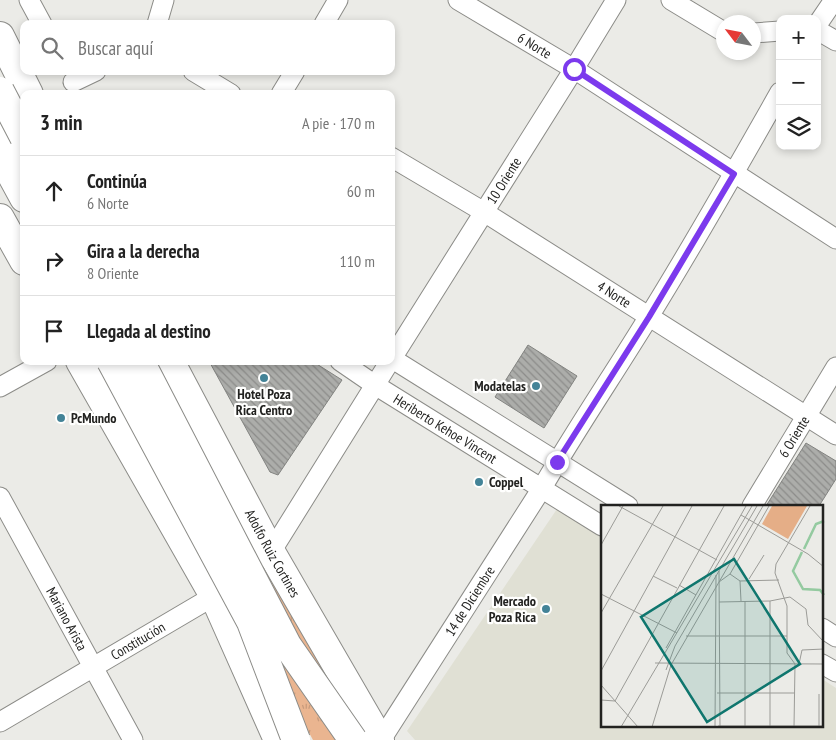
<!DOCTYPE html>
<html lang="es">
<meta charset="utf-8">
<style>
body{margin:0;font-family:"PT Sans Narrow",sans-serif;background:#f2f2f2;color:#222}
.controls{position:absolute;right:15px;top:15px;display:grid;overflow:hidden;border-radius:10px;box-shadow:0 2px 8px #0003}
.controls button{width:45px;height:45px;display:grid;place-items:center;padding:0;border:0;border-bottom:1px solid #e0e0e0;background:#fff;color:#222;font:25px sans-serif}
.compass{position:absolute;left:716px;top:15px;width:45px;height:45px;border-radius:50%;background:#fff;box-shadow:0 2px 8px #0003;rotate:302deg}
.stop{position:absolute;width:15px;height:15px;margin:-11px;border:4px solid #7c3aed;border-radius:50%;background:#fff}
.stop.end{background:#7c3aed;border-color:#fff;box-shadow:0 1px 5px #0008}
.list{margin:0;padding:0;list-style:none}
h2{display:flex;justify-content:space-between;align-items:center;height:65px;margin:0;padding:0 20px;font-size:21px}
h2 small{font-size:16px;font-weight:400;color:#767676}
.list li{display:grid;grid-template-columns:32px 1fr auto;gap:15px;align-items:center;box-sizing:border-box;height:70px;padding:0 20px;border-top:1px solid #e0e0e0}
.list b{display:block;font-size:19px;white-space:nowrap}
.list p{margin:0;font-size:16px;white-space:nowrap;color:#767676}
.list em{font-size:16px;font-style:normal;color:#767676}
.icon{flex:none;width:28px;height:28px;fill:none;stroke:currentColor;stroke-width:2;stroke-linecap:round;stroke-linejoin:round}
.map{position:relative;flex:none;width:836px;height:740px;overflow:hidden}
.search{position:absolute;background:#fff;box-shadow:0 2px 8px #0003;left:20px;top:20px;width:375px;height:55px;display:flex;align-items:center;gap:12px;box-sizing:border-box;padding:0 18px;border-radius:10px;color:#767676;font-size:19px}
.panel{position:absolute;background:#fff;box-shadow:0 2px 8px #0003;left:20px;top:90px;width:375px;height:275px;border-radius:10px}
.map>svg:first-child{display:block}
</style>
<div class="map">
<svg width="836" height="740" viewBox="0 0 836 740">
<defs>
<pattern id="grass-tufts" width="24" height="20" patternUnits="userSpaceOnUse" patternTransform="scale(1.25)"><rect width="24" height="20" fill="#eab590"/><path d="M3 7l-1-3M5 7V3M7 7l1-3M15 17l-1-3M17 17v-4M19 17l1-3" fill="none" stroke="#c89b7c"/></pattern>
<pattern id="building-back-hatch" width="6" height="6" patternUnits="userSpaceOnUse" patternTransform="scale(1.25)"><rect width="6" height="6" fill="#acadaa"/><path d="M-1 5l2 2M0 0l6 6M5-1l2 2" fill="none" stroke="#8c8c8a"/></pattern>
</defs>
<rect width="100%" height="100%" fill="#ebebe7"/>
<!-- built -->
<path fill="#e0e0d4" d="M557,509L602,538V726H822V679L836,688V740H415L407,731Z"/>
<!-- grass -->
<path fill="url(#grass-tufts)" d="M264,564L349,713L335,740H313L238,604Z"/>
<!-- building -->
<path fill="url(#building-back-hatch)" stroke="#828380" d="M528,345L577,376L544,428L495,397Z
M209,361H312L342,380L278,475L270,472Z
M806,443L836,461V479L819,506H766Z"/>
<g fill="none" stroke-linecap="round" stroke-linejoin="round">
<defs>
<g id="minor">
<path d="M29,0L42,24"/>
<path id="s1" d="M458,0L574,69L836,239"/>
<path d="M671,0L724,32"/>
<path d="M157,24L164,0"/>
<path d="M324,24L338,0"/>
<path d="M817,25L834,0"/>
<path d="M817,30L836,41"/>
<path d="M754,33L780,31"/>
<path d="M193,71L231,94"/>
<path d="M73,82L96,71"/>
<path d="M281,94L295,71"/>
<path d="M0,126L24,136"/>
<path d="M0,145L24,157"/>
<path id="s2" d="M391,157L484,212L836,435"/>
<path d="M391,358L628,506"/>
<path id="s3" d="M391,360L574,69L616,0"/>
<path id="s4" d="M340,361L375,385L602,526"/>
<path d="M0,387L47,361"/>
<path id="s5" d="M0,497L133,740"/>
<path id="s6" d="M752,506L836,367"/>
<path d="M264,557L271,552L390,361"/>
<path d="M822,628L836,637"/>
<path d="M822,664L836,672"/>
<path id="s7" d="M0,722L214,596L222,590"/>
<path id="s8" d="M381,740L542,488C575,431 613,375 648,318C694,244 737,168 780,92"/>
</g>
<g id="secondary">
<path d="M0,36L29,94"/>
<path d="M0,154L24,198"/>
<path d="M0,218L24,261"/>
<path d="M80,361L214,596L278,740"/>
<path id="s9" d="M170,361L271,552L380,740"/>
</g>
</defs>
<!-- minor casing -->
<use href="#minor" stroke="#8c8c88" stroke-width="21"/>
<!-- secondary casing -->
<use href="#secondary" stroke="#8c8c88" stroke-width="30"/>
<!-- minor -->
<use href="#minor" stroke="#fff" stroke-width="19"/>
<!-- secondary -->
<use href="#secondary" stroke="#fff" stroke-width="28"/>
<defs>
<path id="secondary-bridge" d="M0,91L24,137
M111,361L251,622L296,740
M140,361L287,645L353,740"/>
</defs>
<!-- secondary-bridge casing -->
<use href="#secondary-bridge" stroke="#8c8c88" stroke-width="30" stroke-linecap="butt"/>
<!-- secondary-bridge -->
<use href="#secondary-bridge" stroke="#fff" stroke-width="28"/>
</g>
<g fill="none" stroke-linecap="round" stroke-linejoin="round">
<!-- route -->
<path stroke="#7c3aed" stroke-width="6" d="M557,462L649,317L734,174L574,69"/>
</g>
<!-- markers -->
<g fill="#438397" stroke="#fffffe" stroke-width="2">
<circle cx="264" cy="378" r="5"/>
<circle cx="536" cy="386" r="5"/>
<circle cx="61" cy="418" r="5"/>
<circle cx="479" cy="482" r="5"/>
<circle cx="546" cy="609" r="5"/>
</g>
<g text-anchor="middle" stroke-width="4.5" stroke-linejoin="round" paint-order="stroke">
<!-- street labels -->
<g font-size="14" fill="#222220" stroke="#fffffe">
<text dy="5" stroke="none"><textPath href="#s1" startOffset="89">6 Norte</textPath></text>
<text dy="5" stroke="none"><textPath href="#s3" startOffset="212">10 Oriente</textPath></text>
<text dy="5" stroke="none"><textPath href="#s2" startOffset="262">4 Norte</textPath></text>
<text dy="5" stroke="none"><textPath href="#s4" startOffset="125">Heriberto Kehoe Vincent</textPath></text>
<text dy="5" stroke="none"><textPath href="#s6" startOffset="81">6 Oriente</textPath></text>
<text dy="5" stroke="none"><textPath href="#s9" startOffset="218">Adolfo Ruiz Cortines</textPath></text>
<text dy="5" stroke="none"><textPath href="#s8" startOffset="165">14 de Diciembre</textPath></text>
<text dy="5" stroke="none"><textPath href="#s5" startOffset="139">Mariano Arista</textPath></text>
<text dy="5" stroke="none"><textPath href="#s7" startOffset="160">Constitución</textPath></text>
</g>
<!-- poi labels -->
<g font-size="14" font-weight="bold" fill="#222220" stroke="#fffffe" text-anchor="end">
<text x="526" y="391">Modatelas</text>
<text x="264" y="399" text-anchor="middle">Hotel Poza<tspan x="264" dy="16">Rica Centro</tspan></text>
<text x="71" y="423" text-anchor="start">PcMundo</text>
<text x="489" y="487" text-anchor="start">Coppel</text>
<text x="536" y="606">Mercado<tspan x="536" dy="16">Poza Rica</tspan></text>
</g>
</g>
<!-- overview -->
<g transform="translate(601 505)">
<rect width="222" height="222" fill="#ebebe7"/>
<path d="M171,1H206L187,34L161,19Z" fill="#e5ae87"/>
<path fill="none" stroke="#94caa0" stroke-width="2.5" d="M203,44L215,19L223,16M201,47L192,66L202,84L219,85L223,90"/>
<path fill="none" stroke="#9b9b97" stroke-width="1" d="M18,1L116,55M140,10L207,49L223,62M0,40L22,1M118,66L119,222M129,69L139,76L178,75M52,71L76,83M148,74L163,50M139,76L140,96M118,77L129,69L168,1M78,80L95,90M0,89L76,128M144,96V222M118,97L169,96L189,92L205,104L207,120L223,137M0,108L62,1M85,131H186M65,143L145,1M54,158L223,159M198,159L201,145L223,144M65,165L74,141L156,1M0,166L91,1M0,180L37,222M116,188H194M0,195L14,196L123,1M117,221H223M20,222L151,1M51,222L70,160L162,1M114,222L115,70M169,222V96M193,222L194,159L186,148V101L174,68L175,59L209,1M218,222V189"/>
<path fill="#0f766e" fill-opacity="0.15" stroke="#0f766e" stroke-width="2.5" d="M133,54L199,159L106,217L40,112Z"/>
<rect width="222" height="222" fill="none" stroke="#222220" stroke-width="2.5"/>
</g>
</svg>
<div class="controls">
<button>+</button>
<button>−</button>
<button><svg class="icon" aria-label="layers" viewBox="0 0 24 24"><path d="M12 4l9 5-9 5-9-5zM3 14l9 5 9-5"/></svg></button>
</div>
<svg class="compass" viewBox="-18 -18 36 36"><path d="M0-13l5 13h-10z" fill="#e53935"/><path d="M0 13l5-13h-10z" fill="#767676"/></svg>
<div class="stop" style="left:574px;top:69px"></div>
<div class="stop end" style="left:557px;top:462px"></div>
<div class="search"><svg class="icon" aria-label="search" viewBox="0 0 24 24"><circle cx="10" cy="10" r="6"/><path d="M15 15l6 6"/></svg>Buscar aquí</div>
<section class="panel">
<h2>3 min<small>A pie · 170 m</small></h2>
<ul class="list">
<li><svg class="icon" aria-label="ahead" viewBox="0 0 24 24"><path d="M12 20V5M6 11l6-6 6 6"/></svg><div><b>Continúa</b><p>6 Norte</p></div><em>60 m</em></li>
<li><svg class="icon" aria-label="right" viewBox="0 0 24 24"><path d="M7 20v-9h11M14 6l5 5-5 5"/></svg><div><b>Gira a la derecha</b><p>8 Oriente</p></div><em>110 m</em></li>
<li><svg class="icon" aria-label="arrive" viewBox="0 0 24 24"><path d="M6 21V4h12l-3 4 3 4H6"/></svg><div><b>Llegada al destino</b></div></li>
</ul>
</section>
</div>
